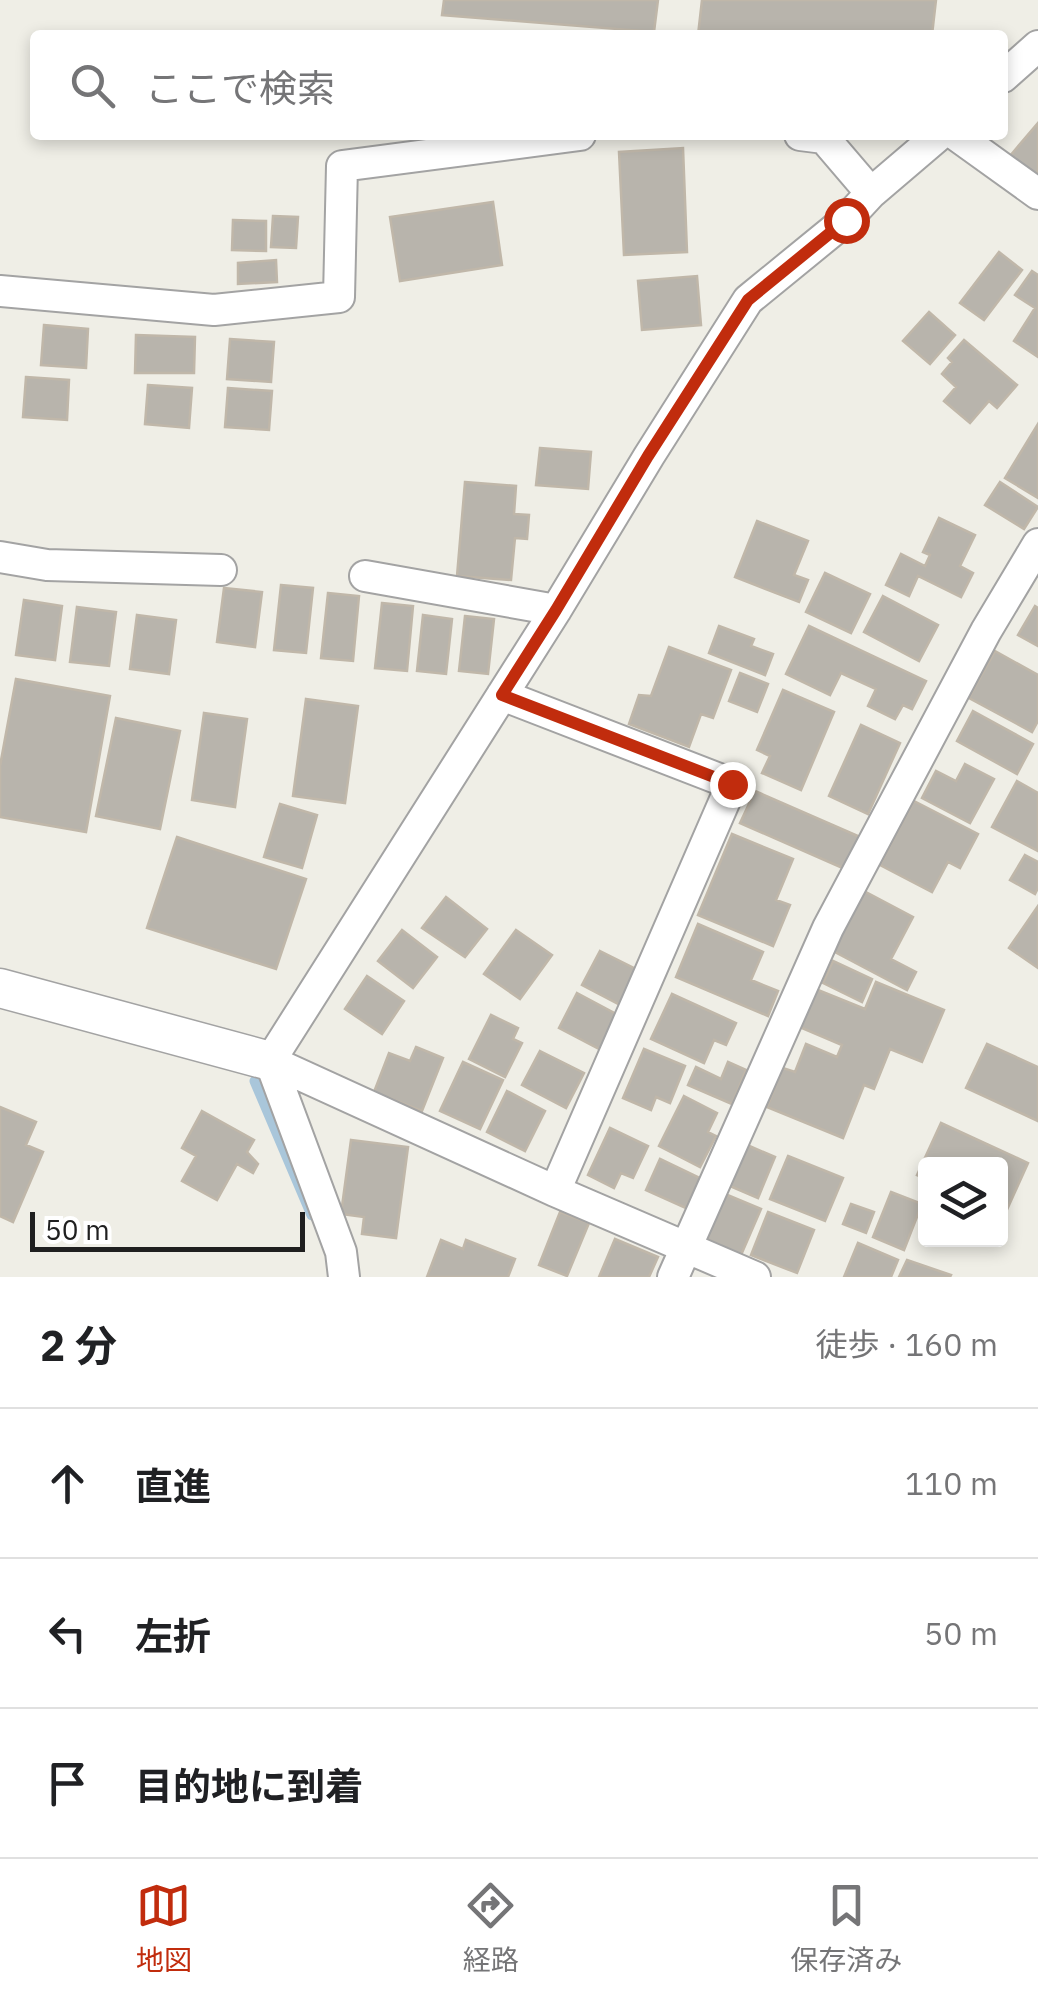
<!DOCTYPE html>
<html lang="ja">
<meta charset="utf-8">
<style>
body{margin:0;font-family:"IBM Plex Sans","Noto Sans JP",sans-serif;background:#f2f2f2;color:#202124}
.controls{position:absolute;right:30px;bottom:30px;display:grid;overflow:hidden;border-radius:10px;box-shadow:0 5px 15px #0003}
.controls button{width:90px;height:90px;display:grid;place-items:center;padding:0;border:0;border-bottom:2px solid #e0e0e0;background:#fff;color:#202124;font:50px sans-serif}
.scale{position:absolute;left:30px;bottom:25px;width:275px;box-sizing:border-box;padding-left:10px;border:5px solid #1f1f1f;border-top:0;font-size:28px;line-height:35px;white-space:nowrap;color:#1f1f1f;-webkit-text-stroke:8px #fff;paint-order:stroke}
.stop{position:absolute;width:30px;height:30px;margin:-22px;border:8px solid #c12c0d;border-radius:50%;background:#fff}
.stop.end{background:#c12c0d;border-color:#fff;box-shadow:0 2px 10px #0008}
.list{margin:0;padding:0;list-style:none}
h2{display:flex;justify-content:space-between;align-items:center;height:130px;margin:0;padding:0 40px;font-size:42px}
h2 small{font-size:32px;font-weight:400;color:#757577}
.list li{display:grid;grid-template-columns:65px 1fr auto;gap:30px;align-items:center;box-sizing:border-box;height:150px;padding:0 40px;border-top:2px solid #e0e0e0}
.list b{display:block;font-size:38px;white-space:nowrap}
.list em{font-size:32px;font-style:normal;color:#757577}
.icon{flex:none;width:55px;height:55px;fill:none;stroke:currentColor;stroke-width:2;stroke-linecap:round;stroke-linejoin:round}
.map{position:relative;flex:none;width:1038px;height:1277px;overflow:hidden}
.search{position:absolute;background:#fff;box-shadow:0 5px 15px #0003;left:30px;right:30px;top:30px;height:110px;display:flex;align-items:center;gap:25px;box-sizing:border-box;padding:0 35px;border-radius:10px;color:#757577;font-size:38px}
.sheet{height:580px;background:#fff}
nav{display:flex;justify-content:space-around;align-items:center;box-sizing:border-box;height:140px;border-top:2px solid #e0e0e0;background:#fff;font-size:28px;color:#757577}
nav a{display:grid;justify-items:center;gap:5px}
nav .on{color:#c12c0d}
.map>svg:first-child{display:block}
</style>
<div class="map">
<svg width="1038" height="1277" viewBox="0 0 1038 1277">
<rect width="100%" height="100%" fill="#efeee6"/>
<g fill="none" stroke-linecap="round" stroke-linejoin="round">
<!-- stream -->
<path stroke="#a9c6da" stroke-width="11" d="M255,1081L312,1215"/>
</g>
<!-- building -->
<path fill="#b8b4ac" stroke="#c0b7a9" stroke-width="2.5" d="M444,0H658L654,32L442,15Z
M702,0H936L932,35H698Z
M1038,123V182L1009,157Z
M683,148L687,252L624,255L619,152Z
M493,202L502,265L400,281L390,217Z
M273,216L298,217L296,248L271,247Z
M233,220L266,221V251L232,250Z
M999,252L1022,270L984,320L960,303Z
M276,260L277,282L238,284V263Z
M1032,271L1038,275V357L1014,341L1035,308L1015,295Z
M697,276L701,325L642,330L638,281Z
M929,312L955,335L930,364L903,341Z
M44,325L88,329L86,368L41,365Z
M136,335L195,337L194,373H135Z
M230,339L274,342L271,382L227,379Z
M964,340L1017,385L997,408L989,401L970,423L944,401L956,387L942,374L952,362L948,358Z
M26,377L69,380L67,420L23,417Z
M148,385L192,388L189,428L145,424Z
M228,388L272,391L269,430L225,427Z
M1038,424V498L1005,478Z
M540,448L591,452L588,489L536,485Z
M465,482L516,486L514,514L529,515L527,539L515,538L511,580L457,576Z
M1000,482L1038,507L1024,529L985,505Z
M939,518L975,535L960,566L973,573L961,597L918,576L909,596L886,585L901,554L925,566L930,555L923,552Z
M757,521L808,541L794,575L808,580L799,602L735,577Z
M825,573L870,594L851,633L806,612Z
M281,585L313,588L306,653L274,650Z
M224,588L262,592L255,647L217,642Z
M328,593L359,596L353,661L321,658Z
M883,596L938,625L919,661L864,632Z
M24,600L62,606L55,660L16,655Z
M382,603L413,606L407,671L375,668Z
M1035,606L1038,608V646L1018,635Z
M77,607L116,612L109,666L70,662Z
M137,615L176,620L169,674L130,669Z
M423,615L452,619L446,674L417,671Z
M465,616L494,619L488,674L459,671Z
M719,626L754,639L751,646L773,654L765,675L709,653Z
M809,626L926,681L912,709L903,705L895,719L868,706L876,689L841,673L830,695L786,674Z
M669,647L731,670L713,718L701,714L689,747L629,724L639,695L651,696Z
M995,651L1038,675V721L1032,732L969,698Z
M740,673L768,684L757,712L729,701Z
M16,679L110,696L86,832L0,817V766Z
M783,690L834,712L801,790L762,773L770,756L757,750Z
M306,699L358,706L345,803L293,796Z
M973,711L1033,744L1017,774L957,741Z
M204,713L247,719L235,807L192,800Z
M116,718L180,731L160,829L96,816Z
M861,725L900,743L868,814L829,796Z
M965,764L994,779L970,823L922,798L936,771L956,781Z
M1017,781L1038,793V851L992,827Z
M755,791L860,837L845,869L740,823Z
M914,801L978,834L960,868L948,862L932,892L880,865Z
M280,804L317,815L302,868L264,857Z
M732,834L793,859L776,900L790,905L773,946L698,915Z
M177,837L306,879L276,969L147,928Z
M1025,855L1038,862V888L1035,894L1010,880Z
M864,891L913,917L891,959L916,972L907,990L833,951Z
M446,897L487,929L465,957L422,928Z
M1038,906V968L1009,948Z
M698,924L763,952L751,980L778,991L768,1016L676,977Z
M402,930L437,957L413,988L378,961Z
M516,930L552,955L520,999L484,974Z
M600,951L644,973L626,1008L582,985Z
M833,961L872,979L862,1002L823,983Z
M367,976L404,1001L382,1034L345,1009Z
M876,982L944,1010L922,1062L890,1049L874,1089L864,1085L843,1138L767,1107L783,1068L795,1072L806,1044L837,1057L842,1045L795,1025L811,987L865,1009Z
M577,993L620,1016L603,1051L559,1028Z
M672,994L736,1023L726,1045L714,1040L704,1063L651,1039Z
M491,1015L518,1028L513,1039L522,1043L505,1077L469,1059Z
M987,1044L1038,1067V1121L966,1088Z
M416,1047L443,1058L422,1111L374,1092L389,1053L410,1061Z
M644,1049L685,1066L670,1103L656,1097L651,1110L623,1098Z
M540,1051L584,1073L566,1108L522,1085Z
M463,1062L503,1080L480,1129L440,1111Z
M728,1062L746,1070L732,1104L688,1085L696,1067L721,1079Z
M507,1091L545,1111L525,1151L487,1132Z
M684,1096L717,1113L708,1132L716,1136L700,1167L659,1146Z
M0,1107L36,1122L26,1145L43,1152L13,1222L0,1216Z
M202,1111L254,1140L247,1152L258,1164L253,1173L237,1164L217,1200L182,1181L196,1156L182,1148Z
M941,1123L1028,1163L1005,1214L1000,1213V1164H926V1179L917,1175Z
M610,1128L648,1146L633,1178L621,1173L614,1188L588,1175Z
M351,1140L408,1147L396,1238L362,1234L364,1217L341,1214Z
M747,1145L775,1157L758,1198L730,1186Z
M788,1156L843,1178L825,1221L770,1199Z
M660,1159L700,1178L686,1208L646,1190Z
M891,1192L922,1204L904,1250L873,1237Z
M725,1194L761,1209L741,1255L706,1239Z
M851,1204L874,1212L866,1233L843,1224Z
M560,1212L589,1223L567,1276L539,1265Z
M768,1212L814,1230L797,1273L751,1255Z
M615,1239L658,1257L649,1277H599Z
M441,1240L463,1249L466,1240L515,1259L508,1277H427Z
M858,1243L898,1260L891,1277H844Z
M907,1260L951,1275L950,1277H899Z"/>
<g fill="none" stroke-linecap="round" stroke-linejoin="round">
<defs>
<path id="minor" d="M1003,77L1038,46
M800,135L824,138L871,193
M956,135L1038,194
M0,291L214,310L339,297L342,166L580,135
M0,557L47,565L221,570
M365,576L556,610
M502,695L732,784L555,1191
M270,1061L556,610L649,456L748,300L846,220L871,193L939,135
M270,1061L555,1191L755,1277
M270,1061L341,1252L344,1277
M673,1277L828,928L986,631L1038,544"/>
<path id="tertiary" d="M0,988L270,1061"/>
</defs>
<!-- minor casing -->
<use href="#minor" stroke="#a3a3a3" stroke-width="34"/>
<!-- tertiary casing -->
<use href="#tertiary" stroke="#a3a3a3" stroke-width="41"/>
<!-- minor -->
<use href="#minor" stroke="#fff" stroke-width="30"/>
<!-- tertiary -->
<use href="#tertiary" stroke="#fff" stroke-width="38"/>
</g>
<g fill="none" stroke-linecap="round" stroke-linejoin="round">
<!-- route -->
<path stroke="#c12c0d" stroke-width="12" d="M732,784L502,695L556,610L648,456L748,300L846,220"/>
</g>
</svg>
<div class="controls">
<button><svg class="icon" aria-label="layers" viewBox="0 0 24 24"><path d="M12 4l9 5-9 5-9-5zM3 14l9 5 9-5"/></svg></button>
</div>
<div class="scale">50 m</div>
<div class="stop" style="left:846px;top:220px"></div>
<div class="stop end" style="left:732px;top:784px"></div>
<div class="search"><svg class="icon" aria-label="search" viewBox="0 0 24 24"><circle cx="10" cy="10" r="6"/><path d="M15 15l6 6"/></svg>ここで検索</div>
</div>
<section class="sheet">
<h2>2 分<small>徒歩 · 160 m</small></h2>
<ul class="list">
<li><svg class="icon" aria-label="ahead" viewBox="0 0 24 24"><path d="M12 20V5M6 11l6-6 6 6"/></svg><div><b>直進</b></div><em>110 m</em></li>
<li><svg class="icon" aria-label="left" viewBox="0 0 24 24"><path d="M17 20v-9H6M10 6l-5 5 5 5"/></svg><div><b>左折</b></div><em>50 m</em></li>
<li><svg class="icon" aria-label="arrive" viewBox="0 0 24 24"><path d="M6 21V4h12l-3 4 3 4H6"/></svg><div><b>目的地に到着</b></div></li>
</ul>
</section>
<nav>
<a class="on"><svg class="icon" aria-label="map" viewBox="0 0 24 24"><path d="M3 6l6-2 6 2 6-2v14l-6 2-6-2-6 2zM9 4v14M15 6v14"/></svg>地図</a>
<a><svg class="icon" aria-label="directions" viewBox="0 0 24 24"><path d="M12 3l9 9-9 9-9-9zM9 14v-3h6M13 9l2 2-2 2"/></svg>経路</a>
<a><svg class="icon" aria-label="saved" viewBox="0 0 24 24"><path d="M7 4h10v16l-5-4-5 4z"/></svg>保存済み</a>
</nav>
